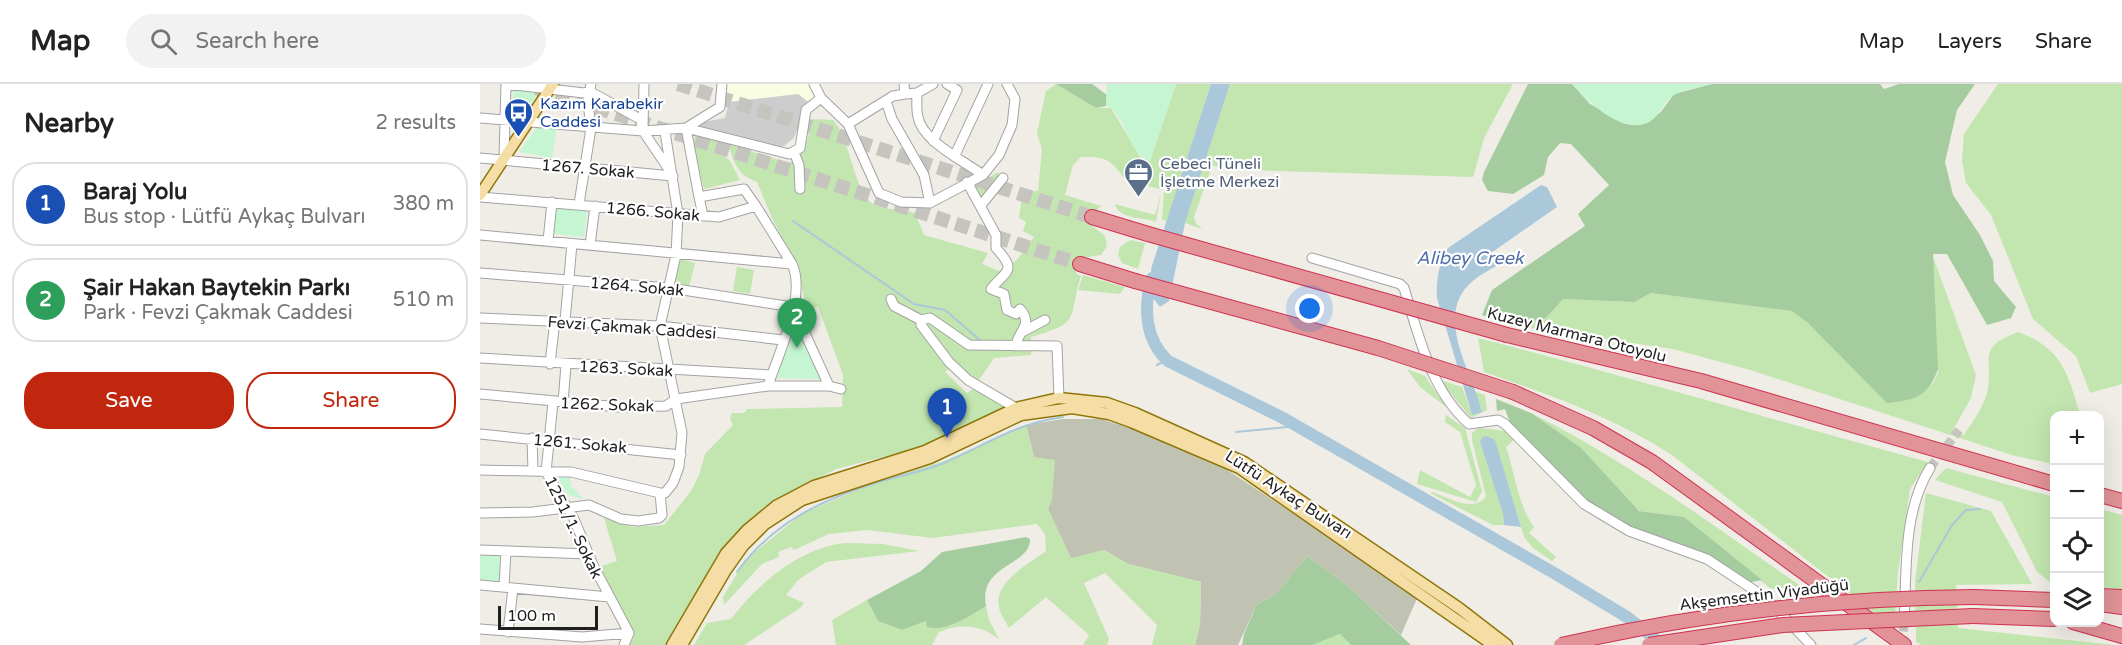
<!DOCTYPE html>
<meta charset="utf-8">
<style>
body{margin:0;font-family:"Varela Round",sans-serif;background:#f2f2f2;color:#222}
.controls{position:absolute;right:18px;bottom:18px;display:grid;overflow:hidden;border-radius:12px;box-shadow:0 6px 24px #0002}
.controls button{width:54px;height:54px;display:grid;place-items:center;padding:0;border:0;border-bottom:2px solid #e0e0e0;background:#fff;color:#222;font:30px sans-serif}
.scale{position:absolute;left:18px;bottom:15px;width:100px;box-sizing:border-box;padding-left:6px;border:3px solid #1f1f1f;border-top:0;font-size:16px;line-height:21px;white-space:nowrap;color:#1f1f1f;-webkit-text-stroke:4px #fff;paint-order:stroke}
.you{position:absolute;left:830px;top:225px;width:21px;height:21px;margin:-15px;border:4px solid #fff;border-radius:50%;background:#1a73e8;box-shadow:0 0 0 9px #1a73e833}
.badge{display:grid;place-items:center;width:39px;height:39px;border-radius:50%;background:#c0270e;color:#fff;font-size:20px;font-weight:700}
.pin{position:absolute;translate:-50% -50px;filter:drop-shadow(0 2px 3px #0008)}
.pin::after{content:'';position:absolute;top:32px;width:21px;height:18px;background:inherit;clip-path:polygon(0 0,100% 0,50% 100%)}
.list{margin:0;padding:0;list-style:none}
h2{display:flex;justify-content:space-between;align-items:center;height:78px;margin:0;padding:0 24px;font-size:26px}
h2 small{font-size:20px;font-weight:400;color:#767676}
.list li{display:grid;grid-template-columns:39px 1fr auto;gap:18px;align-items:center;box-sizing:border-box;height:84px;margin:0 12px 12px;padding:0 12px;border:2px solid #e0e0e0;border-radius:24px}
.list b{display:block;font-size:22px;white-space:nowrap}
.list p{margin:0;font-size:20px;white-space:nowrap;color:#767676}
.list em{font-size:20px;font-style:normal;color:#767676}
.actions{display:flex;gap:12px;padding:18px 24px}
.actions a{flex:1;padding:14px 0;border:2px solid #c0270e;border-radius:24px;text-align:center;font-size:21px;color:#c0270e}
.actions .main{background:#c0270e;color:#fff}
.icon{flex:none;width:33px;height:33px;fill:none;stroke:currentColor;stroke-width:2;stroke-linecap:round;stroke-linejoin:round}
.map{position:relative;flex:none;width:1642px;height:561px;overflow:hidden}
header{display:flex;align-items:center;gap:36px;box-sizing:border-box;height:84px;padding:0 30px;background:#fff;border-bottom:2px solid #e0e0e0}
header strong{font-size:28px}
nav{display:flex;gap:33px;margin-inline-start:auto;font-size:21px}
.search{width:420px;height:54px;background:#f2f2f2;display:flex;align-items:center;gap:15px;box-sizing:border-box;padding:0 21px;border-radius:33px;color:#767676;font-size:22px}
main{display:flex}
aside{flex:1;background:#fff}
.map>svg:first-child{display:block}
</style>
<header>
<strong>Map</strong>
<div class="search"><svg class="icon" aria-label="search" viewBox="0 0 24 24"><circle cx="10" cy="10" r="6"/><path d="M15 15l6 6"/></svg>Search here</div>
<nav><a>Map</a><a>Layers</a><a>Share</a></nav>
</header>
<main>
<aside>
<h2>Nearby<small>2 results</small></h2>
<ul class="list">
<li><span class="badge" style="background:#1a4fb4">1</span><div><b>Baraj Yolu</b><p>Bus stop · Lütfü Aykaç Bulvarı</p></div><em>380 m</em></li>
<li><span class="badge" style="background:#2e9e5b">2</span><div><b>Şair Hakan Baytekin Parkı</b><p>Park · Fevzi Çakmak Caddesi</p></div><em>510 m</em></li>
</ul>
<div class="actions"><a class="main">Save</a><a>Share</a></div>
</aside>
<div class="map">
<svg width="1642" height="561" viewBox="0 0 1642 561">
<rect width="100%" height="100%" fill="#efede6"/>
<!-- education -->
<path fill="#f9fde1" d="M247,0H332L339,10L327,17L318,10L249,18L245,14Z"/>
<!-- religious -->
<path fill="#cdcdcd" d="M318,10L327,17L314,54L304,62L294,63L250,50L216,44L219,39L245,34L249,18Z"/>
<!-- construction -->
<path fill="#c1c3b2" d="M583,335H621L656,346L743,383L938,512L921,551L867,501L827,472L795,511L777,520L758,561H715L720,540L721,498L648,480L624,466L591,475L568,425L572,414L554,373L546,341Z"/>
<!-- grass -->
<path fill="#c3e6b0" d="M576,0L616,24H631L660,73L670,77L696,0H731L687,137L682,136L684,106L647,97C630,77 630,72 601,73L593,81L585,111L621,122L609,134V139L625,152L627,162L621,171L602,174L595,182L597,190L601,192C587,236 603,238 551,253V271L514,274L497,299L476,279L465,288L487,309L496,303L509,314L527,319V322L449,361L356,385L299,414L265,443L238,471L185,561H147L152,547L119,483L137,477L124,434L153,443L184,441L211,407L219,391L225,370L253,341L250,335L252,329H264L267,325L362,323L363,291L338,223L327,224L315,179L292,134L277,98C257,91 254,78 248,60L308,79L319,74L328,54L332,35L353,36C371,55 374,109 393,120C404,126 423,125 435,129L444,151L508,169L502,180L519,187L537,176L554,153L543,147L546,138L539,134L542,112L558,106L562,66L557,49L566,7Z
M750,0H1033L1004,54L993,93L768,86L732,82L714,133L716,139L722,145L705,139Z
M1518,0H1642V300L1610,309L1596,272L1553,235L1511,131L1486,99L1482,76L1484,50Z
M215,51L245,59L242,70L250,77L260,96L224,105L213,60Z
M518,88L519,94L501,115L494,102Z
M681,109L676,138C665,133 638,136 635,120L675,131Z
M650,156L665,159L658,185L642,179L638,171L640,163Z
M1452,170L1496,291L1491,314L1473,346L1484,351C1493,337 1506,320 1508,304C1512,272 1498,263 1538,248C1581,264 1587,287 1599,327L1600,331L1574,332V380L1535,372L1270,286L1193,265L1028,241L1066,234L1083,215L1153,218L1171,209L1313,227L1328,239L1452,301L1458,289Z
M200,175L215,179L209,203L194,200Z
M257,183L274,186L270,210L253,207Z
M603,191L645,203L640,210L598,206Z
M998,254C1149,293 1297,337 1448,378L1430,405L1418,488L1414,544L1192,371C1133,333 1070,311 1004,288Z
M927,285L945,292L966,323L940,303Z
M960,296L982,303L992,331L1001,323L994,307L1005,311L1007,326L991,334Z
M1051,329C1150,379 1231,440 1322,503L1291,505L1204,433L1160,427Z
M966,331L985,344L1002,407L996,418L937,400L940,386L990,413L996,401L980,348L965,338Z
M546,341L554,373L575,376L572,414L568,425L591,474L624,466L648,480L721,498L720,540L715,561H672L677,541L625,489L604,499L629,555L627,561H603L609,551L566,513L529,544C526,538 520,530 519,523C513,498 550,479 566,467L565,450L557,440L453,454L387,446L349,450L314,466L311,463L298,468L299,473L282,480L244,521L243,513L265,476L322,430L393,399L464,377Z
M998,344L1028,347L1036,354L1026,363C1034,386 1039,425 1054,443L1049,449L1076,473L1072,477L1053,464L1044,453L1015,357L1000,358L1023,430L1024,441H1013L950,409L952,408C968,413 994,430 1006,412L992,356V349Z
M1466,384L1574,413V501L1557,488L1522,418L1455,396Z
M1446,409L1511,427L1552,500L1476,501L1478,544L1635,561H1442L1436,558L1435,498Z
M1620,425L1642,431V506L1620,503Z
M367,459L403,460L439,467L346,478L318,496L306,511L324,519L320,524L264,561H214L227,539L251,535C277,500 322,462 367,459Z
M387,516L398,537L422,546L446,537L472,541L506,522L509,536L519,555C500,541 482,539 459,548L452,561H356L352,536Z
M860,550L871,561H832L833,559Z"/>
<!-- forest -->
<path fill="#a5cc9e" d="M576,0H612L627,11L626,22L616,24Z
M1048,0H1092L1110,20L1145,40L1166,39L1181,28L1194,10L1232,0H1400L1404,5L1419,0H1495L1477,26L1465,78L1473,111L1500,151L1513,177L1514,197L1536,223L1531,234L1507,241L1467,170H1453L1458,285C1448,313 1435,316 1407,319L1328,239L1312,227L1171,209L1154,218L1083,215L1066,234L1028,241L1002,231L1012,206L1105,142L1098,130L1129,101L1091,60L1080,59L1068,73L1064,91L1033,110L1008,107L1002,96L1004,88Z
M1016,315L1051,329L1101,364L1159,427L1204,433L1282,496L1267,499L1230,472L1150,445L1119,425L1088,401L1032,344L1025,325L1017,327Z
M546,453L550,455C551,482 498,480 506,522C489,532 468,548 447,543L446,537L422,546L398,537L387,516L441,487L462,468Z
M827,472L867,501L931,561H871L860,550L832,561H762L764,550L777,520L795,511Z"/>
<!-- park -->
<path fill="#c6f6d1" d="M627,0H696L670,77C646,69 646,28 626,22Z
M1092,0H1232C1220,3 1206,5 1196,10C1184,15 1180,34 1167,39C1140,50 1108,17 1092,0Z
M34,5L58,9L46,29H30Z
M58,41L77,43L72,74L39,68Z
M76,123L107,127L104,153L73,150Z
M314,234L342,295L297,294Z
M79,390L90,391L91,402L104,415L88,411L81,401Z
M0,469L25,471L23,499L0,497Z"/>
<!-- water -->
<path fill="#aac8da" d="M731,0H750L705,139L689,217L680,223L673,214L671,185Z
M1061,101L1067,103L1077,123L1011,169L1018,181C1010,186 1001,190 994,196C951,230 993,289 1002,328L992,331L957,214C956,196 959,179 968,164Z
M1007,352L1015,356L1041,443L1024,441L1023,430L1000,358L1002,353Z"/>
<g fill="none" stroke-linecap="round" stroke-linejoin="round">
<!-- stream -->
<path stroke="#aac8da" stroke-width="2" d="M313,137L434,220L465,226L501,257
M677,281L687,276
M756,348L817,342
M257,488C293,438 345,414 402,397C423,391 444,387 464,379C508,360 534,340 583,333
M1439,498L1472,441L1486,426L1500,425
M1374,561L1386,554"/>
<!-- river -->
<path stroke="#aac8da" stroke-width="12" d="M672,194C663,223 665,256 688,277L803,334L1074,489L1147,533L1183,561"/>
<!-- minor-tunnel -->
<path stroke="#c5c4be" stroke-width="9" stroke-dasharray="9 4.5" stroke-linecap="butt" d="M1450,384L1479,346
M1422,561L1424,541"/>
<!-- highway-tunnel -->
<path stroke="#c5c4be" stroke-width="14" stroke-dasharray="14 7" stroke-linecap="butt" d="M198,0L612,133
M56,4L600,180"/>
<defs>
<path id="minor" d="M27,0L104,9L109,7L160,35L163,47L190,87
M424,0L425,10L437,9L453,0
M437,9C437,16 436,25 438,33C442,57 484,77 503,91
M341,14L368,40L399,109L421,118L450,119L503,91L519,71L532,41L535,15L527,0
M406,17L412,35L444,91L450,119
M0,34L163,47L206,44L309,70L320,64L326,26L341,14L334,0
M368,40L413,12L425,10
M163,43L164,0
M453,57L477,6L467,0
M314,68L319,81L320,105
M475,71L508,0
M24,72L26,0
M0,74L193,92
M487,98L516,151V164C538,188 526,186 511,205L524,210L527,226L536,230L540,225C554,241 538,246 536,262
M0,113L239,133L276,122L312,180
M219,113L206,44L240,23L242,0
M99,120L111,44L108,18L111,0
M502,120L523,94
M223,132L219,113L264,105L276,122
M0,151L312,180C327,212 298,270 288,302
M68,157L72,118
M110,161L115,122
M832,174L920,200L924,204C939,252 950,305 989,340L1018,336L1025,340L1104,420L1149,447L1227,475L1286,514L1331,561
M0,189L190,204L313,223L349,302H288L196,315L186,322L139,323L0,310
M411,215L414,222L441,236
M0,234L180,242L303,256
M85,237L92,160
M544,247L565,236
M0,274L291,291
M70,280L75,236
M349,302L361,305
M73,318L66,388L94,435L113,481L149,549L144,561
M83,318L86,281
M536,324L488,296L469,278L441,241V236L450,234L489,261L577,262L579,314
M0,350L201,371
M52,354L53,387
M0,386L91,388L180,409H185L193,399L199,383L202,349L180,242L196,171L198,130L185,48
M0,429L53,428L109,421L141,435L158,437L179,434L182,431L180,409
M0,466L108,470
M0,501L129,513
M24,503L26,467
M1424,539C1427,489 1422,429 1450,384
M0,545L102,553L149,549
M28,548L33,504"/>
<path id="major" d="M0,111L73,0
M192,561L246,469L267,446L296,422L334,402L445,367L536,324L579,314L627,319L655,329L764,378L979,524L1027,561
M202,561L246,486L263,462L285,440L322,416L450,374L541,331L592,324L629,330L651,338L759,384L1013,561"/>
<path id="highway" d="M612,133L668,150
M600,180L655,197
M1027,251L1221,297L1574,400
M1033,308L1113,344L1172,378L1424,561
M1620,411L1642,417
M1620,512L1642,513
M1494,513L1574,516
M1620,520L1642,523
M1493,532L1574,535
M1593,538L1642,552"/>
</defs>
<!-- minor casing -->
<use href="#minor" stroke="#a3a3a3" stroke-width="11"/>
<!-- major casing -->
<use href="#major" stroke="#90760a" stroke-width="13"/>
<!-- highway casing -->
<use href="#highway" stroke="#cf3151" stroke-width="16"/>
<!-- minor -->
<use href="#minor" stroke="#fff" stroke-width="9"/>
<!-- major -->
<use href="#major" stroke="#f5dea5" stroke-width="10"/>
<!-- highway -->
<use href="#highway" stroke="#e19397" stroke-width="14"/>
<defs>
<path id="highway-bridge" d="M668,150L1027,251
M655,197L898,264L1033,308
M1081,561C1219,529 1352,514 1494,513
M1169,561L1303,541L1493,532"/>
</defs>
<!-- highway-bridge casing -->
<use href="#highway-bridge" stroke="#cf3151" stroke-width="16" stroke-linecap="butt"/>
<!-- highway-bridge -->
<use href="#highway-bridge" stroke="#e19397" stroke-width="14"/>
</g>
<!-- icons -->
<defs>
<symbol id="bus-pin" viewBox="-11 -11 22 30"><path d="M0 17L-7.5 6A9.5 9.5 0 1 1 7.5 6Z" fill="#1a4fb4" stroke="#fff"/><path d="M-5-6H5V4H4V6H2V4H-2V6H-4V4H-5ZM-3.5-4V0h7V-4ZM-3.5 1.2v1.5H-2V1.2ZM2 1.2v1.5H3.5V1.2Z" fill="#fff"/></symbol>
<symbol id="office-pin" viewBox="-11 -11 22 30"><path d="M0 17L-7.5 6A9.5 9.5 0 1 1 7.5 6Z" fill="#5c6f8a" stroke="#fff"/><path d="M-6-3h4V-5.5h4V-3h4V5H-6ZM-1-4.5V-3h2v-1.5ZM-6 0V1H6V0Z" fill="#fff"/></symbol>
</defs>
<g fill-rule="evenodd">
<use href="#bus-pin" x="22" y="12" width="33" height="45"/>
<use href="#office-pin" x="642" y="72" width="33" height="45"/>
</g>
<g text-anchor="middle" stroke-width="4.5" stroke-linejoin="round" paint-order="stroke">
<!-- transit labels -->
<g font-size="16" fill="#164399" stroke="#fff" text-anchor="start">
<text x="60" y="25">Kazım Karabekir<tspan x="60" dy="18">Caddesi</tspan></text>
</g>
<!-- service labels -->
<g font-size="16" fill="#4e5e75" stroke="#fff" text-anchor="start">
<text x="680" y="85">Cebeci Tüneli<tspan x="680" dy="18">İşletme Merkezi</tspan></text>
</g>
<!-- street labels -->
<g font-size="16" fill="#1f1f1f" stroke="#fff">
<text transform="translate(108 84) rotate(5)" y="6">1267. Sokak</text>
<text transform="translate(173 127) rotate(5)" y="6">1266. Sokak</text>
<text transform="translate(157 202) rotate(5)" y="6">1264. Sokak</text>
<text transform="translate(152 243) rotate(4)" y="6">Fevzi Çakmak Caddesi</text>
<text transform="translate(1097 250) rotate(14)" y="6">Kuzey Marmara Otoyolu</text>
<text transform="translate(146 284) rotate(3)" y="6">1263. Sokak</text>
<text transform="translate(127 320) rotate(2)" y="6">1262. Sokak</text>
<text transform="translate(100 359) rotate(5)" y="6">1261. Sokak</text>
<text transform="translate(809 410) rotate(33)" y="6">Lütfü Aykaç Bulvarı</text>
<text transform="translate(94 443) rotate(64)" y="6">1251/1. Sokak</text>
<text transform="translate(1284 510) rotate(-7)" y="6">Akşemsettin Viyadüğü</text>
</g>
<!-- water labels -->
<g font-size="18" font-style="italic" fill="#5271a8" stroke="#fff">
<text x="990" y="180">Alibey Creek</text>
</g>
</g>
</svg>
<div class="controls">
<button>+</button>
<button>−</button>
<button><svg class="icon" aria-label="locate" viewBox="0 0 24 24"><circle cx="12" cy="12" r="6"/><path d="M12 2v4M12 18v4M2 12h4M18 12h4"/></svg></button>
<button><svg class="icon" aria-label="layers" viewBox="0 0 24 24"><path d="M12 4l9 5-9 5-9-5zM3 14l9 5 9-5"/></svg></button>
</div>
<div class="scale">100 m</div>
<div class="you"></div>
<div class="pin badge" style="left:467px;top:354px;background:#1a4fb4">1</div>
<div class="pin badge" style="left:317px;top:264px;background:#2e9e5b">2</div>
</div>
</main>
